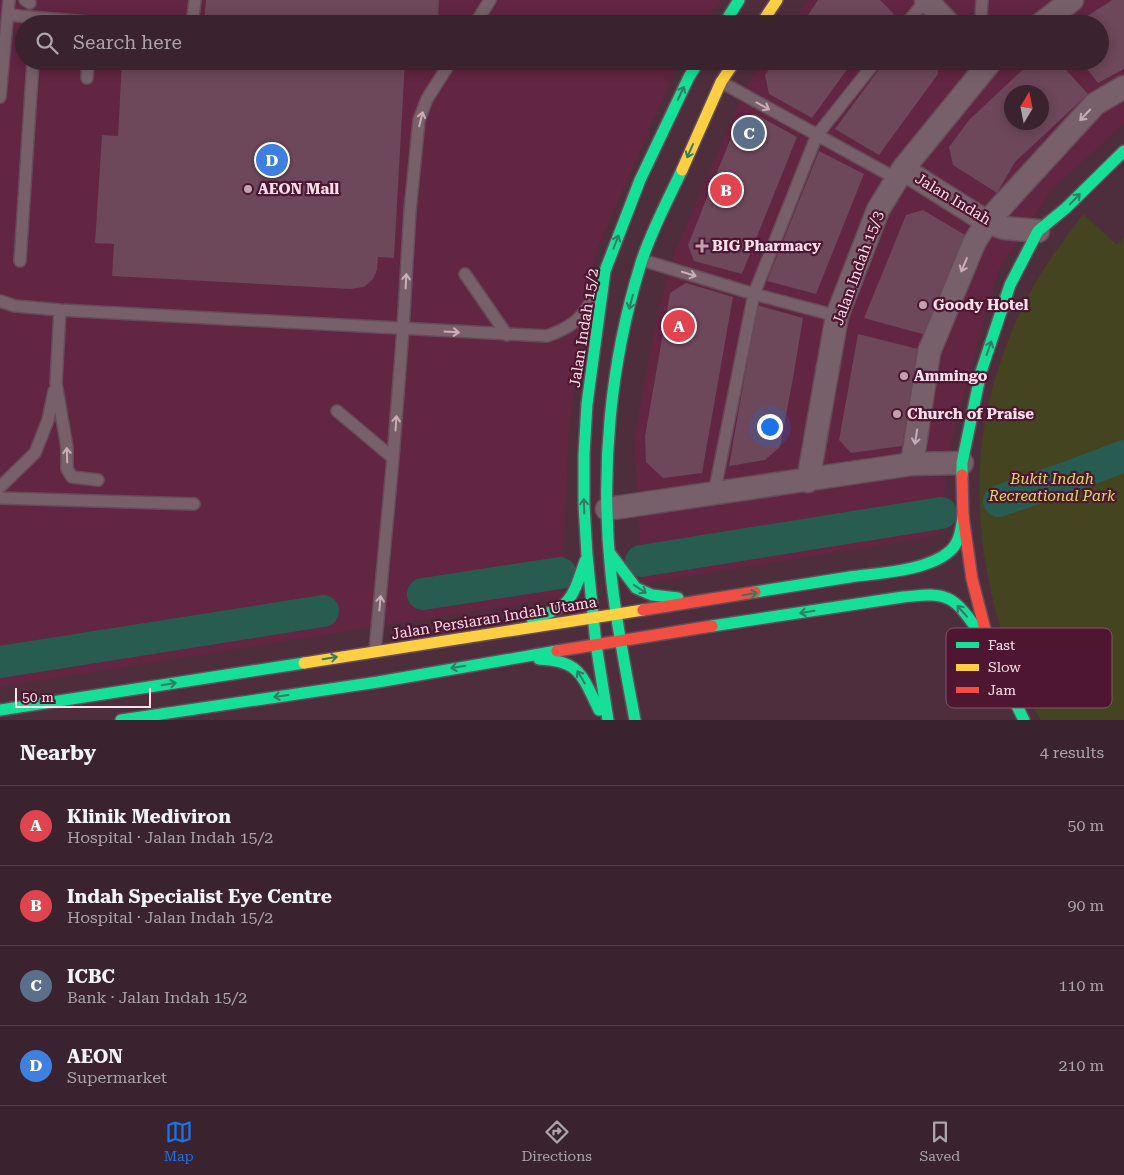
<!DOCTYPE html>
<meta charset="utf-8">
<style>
body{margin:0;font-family:"Roboto Serif",serif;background:#412a36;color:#f1f3f6}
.compass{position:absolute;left:1004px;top:85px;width:45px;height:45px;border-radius:50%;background:#3a222e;box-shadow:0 2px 12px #0003;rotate:10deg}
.scale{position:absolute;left:15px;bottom:12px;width:136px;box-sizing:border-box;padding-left:5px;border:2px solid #ffe0eb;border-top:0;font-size:14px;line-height:18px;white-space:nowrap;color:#ffe0eb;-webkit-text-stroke:4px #4f1632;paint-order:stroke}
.you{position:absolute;left:769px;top:426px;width:18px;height:18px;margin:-12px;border:4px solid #fff;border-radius:50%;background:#1a73e8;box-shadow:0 0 0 8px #1a73e833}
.badge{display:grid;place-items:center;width:32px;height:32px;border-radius:50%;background:#1a73e8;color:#fff;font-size:16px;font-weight:700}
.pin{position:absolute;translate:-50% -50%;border:2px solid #fff;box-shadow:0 1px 5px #0006}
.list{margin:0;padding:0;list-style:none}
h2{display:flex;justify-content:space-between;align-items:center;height:65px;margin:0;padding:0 20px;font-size:21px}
h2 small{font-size:16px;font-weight:400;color:#aba4aa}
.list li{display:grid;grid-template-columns:32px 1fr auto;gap:15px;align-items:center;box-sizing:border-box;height:80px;padding:0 20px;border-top:1px solid #543f4a}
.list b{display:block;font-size:19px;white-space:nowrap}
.list p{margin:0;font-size:16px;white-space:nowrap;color:#aba4aa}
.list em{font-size:16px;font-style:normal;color:#aba4aa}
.icon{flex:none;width:28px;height:28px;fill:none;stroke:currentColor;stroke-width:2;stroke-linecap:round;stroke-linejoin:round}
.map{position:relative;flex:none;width:1124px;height:720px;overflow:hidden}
.search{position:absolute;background:#3a222e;box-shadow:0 2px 12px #0003;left:15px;right:15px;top:15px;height:55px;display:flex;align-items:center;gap:12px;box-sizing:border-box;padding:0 18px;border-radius:28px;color:#aba4aa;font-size:19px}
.sheet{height:385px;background:#3a222e}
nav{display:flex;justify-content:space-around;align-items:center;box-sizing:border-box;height:70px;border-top:1px solid #543f4a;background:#3a222e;font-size:14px;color:#aba4aa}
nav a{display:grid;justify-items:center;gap:2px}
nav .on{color:#1a73e8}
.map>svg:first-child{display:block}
</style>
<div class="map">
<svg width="1124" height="720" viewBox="0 0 1124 720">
<rect width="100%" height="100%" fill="#4e2e3d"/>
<!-- built -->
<path fill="#622542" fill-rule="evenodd" d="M0,0H722L704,24H24V61H679L595,255L585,296L569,432L562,597L0,687Z
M808,0H1124V124L1052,189L999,270L977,345L952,440L939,536L642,584L634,437L659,307L675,251L748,83L764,61H1100V24H791ZM1012,92H1042V122H1012Z"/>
<!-- green -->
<path fill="#454420" d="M1083,214L1117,245L1124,238V720H1041C990,637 967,512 986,417C994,374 1011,328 1032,289C1046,263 1065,239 1083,214Z"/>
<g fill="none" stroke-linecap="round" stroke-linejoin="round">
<!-- river -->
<path stroke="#295c50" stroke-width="32" d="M999,501L1077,474L1124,456
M641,561L941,513
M423,594L560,573
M0,662L323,611"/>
</g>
<!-- building -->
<path fill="#6d475a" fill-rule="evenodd" d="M206,0H439L438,24H204Z
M818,0H880L894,14L884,24H802Z
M1112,0H1124V69L1098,83L1081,61H1100V24H1075Z
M122,61H405L394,258L378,257L377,270L373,279L364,287L350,289L112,276L114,244L95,243L102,135L118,136Z
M775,61H853L812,118L769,94L765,75Z
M885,61H938V74L879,155L835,129Z
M1032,61H1058L1088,94L1015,162L997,193L953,165L949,147L969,120ZM1012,92H1042V122H1012Z
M755,114L797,137L742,274L694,261L688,245L738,120Z
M819,151L864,174L816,294L767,281Z
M923,210L965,235L926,335L864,318L906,215Z
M686,283L733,297L702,473L663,478L646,462L645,436L670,293Z
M757,305L803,318L793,378L780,447L765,460L729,466Z
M858,334L918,349L902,446L851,453L839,440Z"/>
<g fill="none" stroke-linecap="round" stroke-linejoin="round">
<defs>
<path id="lane" d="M25,0L30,3
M8,15L111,24
M192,24L195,0
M475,24L490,0
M906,24L926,0
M976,24L981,17L982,0
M87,78L88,61
M721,82L897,179
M0,97L9,0
M642,260L754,294L837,316
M20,261L33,61
M465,274L507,335
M0,301L15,306L60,310L547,336C570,328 581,320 593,298
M60,310L56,383L67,448V469L72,477L98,480
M337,411L393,458
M0,487L35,453L48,420L54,391
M714,494L754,294L817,135L876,61
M0,498L194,504
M375,651L393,458L403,329L410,211L419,120L427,99L451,61"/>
<path id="street" d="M926,0L949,24
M1041,24L1072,0
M903,169L987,222L1004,228L1038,231
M912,464L929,352L974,243L987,222L1095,104L1124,87
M808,481L837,316L878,210L903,169L991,61
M607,509L912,464L962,463"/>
<path id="fast" d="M724,24L739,0
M962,475V463L981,372L1010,285L1038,231L1066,208L1124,151
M609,552L636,588L652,595L678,598
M755,592C787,587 819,582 850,577C879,573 928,571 950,551C960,542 961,529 963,516
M532,619C572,606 572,599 585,561
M712,626L903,597C918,596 934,592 949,599C975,611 1010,693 1024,720
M539,659C581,661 582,676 599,710
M0,710L304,663
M121,720L378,682L557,651
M608,720L596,644L587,555L584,505V454L587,404L605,271L640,180L689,77L699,61
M635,720C626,672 616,623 611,574C600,470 610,363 641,263C651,231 668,200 682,170"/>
<path id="slow" d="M761,24L777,0
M682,170L721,82L735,61
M304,663L643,610"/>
<path id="jam" d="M962,475L963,516L972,579L986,633
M643,610L755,592
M557,651L712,626"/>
</defs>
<!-- lane casing -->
<use href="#lane" stroke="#664b58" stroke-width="14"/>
<!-- street casing -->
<use href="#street" stroke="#664b58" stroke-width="25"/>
<!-- fast casing -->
<use href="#fast" stroke="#664b58" stroke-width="14"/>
<!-- slow casing -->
<use href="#slow" stroke="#664b58" stroke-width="14"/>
<!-- jam casing -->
<use href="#jam" stroke="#664b58" stroke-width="14"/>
<!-- lane -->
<use href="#lane" stroke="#78606a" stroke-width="11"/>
<!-- street -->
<use href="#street" stroke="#78606a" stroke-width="22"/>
<!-- fast -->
<use href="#fast" stroke="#16e098" stroke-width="11"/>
<!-- slow -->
<use href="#slow" stroke="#ffcf43" stroke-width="11"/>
<!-- jam -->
<use href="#jam" stroke="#f24e42" stroke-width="11"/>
</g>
<!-- one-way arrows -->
<defs><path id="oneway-shaft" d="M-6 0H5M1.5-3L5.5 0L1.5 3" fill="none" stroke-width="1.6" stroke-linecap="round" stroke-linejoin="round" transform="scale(1.25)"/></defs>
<g stroke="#327b65">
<use href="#oneway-shaft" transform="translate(681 93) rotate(-65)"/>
<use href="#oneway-shaft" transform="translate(690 151) rotate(114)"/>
<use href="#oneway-shaft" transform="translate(1075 199) rotate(-46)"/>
<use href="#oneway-shaft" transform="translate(616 242) rotate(-69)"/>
<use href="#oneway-shaft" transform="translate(631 302) rotate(105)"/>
<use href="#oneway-shaft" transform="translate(989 348) rotate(-71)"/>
<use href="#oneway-shaft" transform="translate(584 506) rotate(-92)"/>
<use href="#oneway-shaft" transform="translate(640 589) rotate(34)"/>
<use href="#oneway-shaft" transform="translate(750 594) rotate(-9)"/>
<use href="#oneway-shaft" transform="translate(962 611) rotate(-131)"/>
<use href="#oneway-shaft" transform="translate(807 612) rotate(171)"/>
<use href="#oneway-shaft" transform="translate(330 658) rotate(-9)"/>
<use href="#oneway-shaft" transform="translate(458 667) rotate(170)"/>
<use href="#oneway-shaft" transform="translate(581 677) rotate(-121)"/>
<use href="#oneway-shaft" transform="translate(169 684) rotate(-9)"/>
<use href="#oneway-shaft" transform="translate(281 696) rotate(172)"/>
</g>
<g stroke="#c9adb7">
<use href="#oneway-shaft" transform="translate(763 106) rotate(29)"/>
<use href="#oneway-shaft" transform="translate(1085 115) rotate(133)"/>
<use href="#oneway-shaft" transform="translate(421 119) rotate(-76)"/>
<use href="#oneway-shaft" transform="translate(964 265) rotate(113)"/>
<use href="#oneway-shaft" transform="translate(689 274) rotate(17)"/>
<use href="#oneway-shaft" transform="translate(406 281) rotate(-87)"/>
<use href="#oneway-shaft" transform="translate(452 332) rotate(3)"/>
<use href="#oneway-shaft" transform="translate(396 423) rotate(-86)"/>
<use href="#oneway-shaft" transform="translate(916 437) rotate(99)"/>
<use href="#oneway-shaft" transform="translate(67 455) rotate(-92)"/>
<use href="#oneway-shaft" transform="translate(380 603) rotate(-85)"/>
</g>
<!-- markers -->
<g fill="#c1a2ae" stroke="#4f1632" stroke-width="2">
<circle cx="248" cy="189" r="5"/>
<path d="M699.5 238.5h5v5h5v5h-5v5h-5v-5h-5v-5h5z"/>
<circle cx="923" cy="305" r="5"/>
<circle cx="904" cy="376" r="5"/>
<circle cx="897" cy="414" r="5"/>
</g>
<g text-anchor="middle" stroke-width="4.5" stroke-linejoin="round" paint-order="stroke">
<!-- poi labels -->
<g font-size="15" font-weight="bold" fill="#ffe0eb" stroke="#4f1632" text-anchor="start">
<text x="258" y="194">AEON Mall</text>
<text x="712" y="251">BIG Pharmacy</text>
<text x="933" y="310">Goody Hotel</text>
<text x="914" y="381">Ammingo</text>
<text x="907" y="419">Church of Praise</text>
</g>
<!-- street labels -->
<g font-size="15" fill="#ffe0eb" stroke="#4f1632">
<text transform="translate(953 199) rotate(31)" y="5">Jalan Indah</text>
<text transform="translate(858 268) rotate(-70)" y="5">Jalan Indah 15/3</text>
<text transform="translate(584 328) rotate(-81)" y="5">Jalan Indah 15/2</text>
<text transform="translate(494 618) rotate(-9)" y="5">Jalan Persiaran Indah Utama</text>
</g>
<!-- park labels -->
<g font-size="15" font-style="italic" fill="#d4e056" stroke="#4f1632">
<text x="1052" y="484">Bukit Indah<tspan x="1052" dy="17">Recreational Park</tspan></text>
</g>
</g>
<!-- legend -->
<rect x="946" y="628" width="166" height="80" rx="8" fill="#4f1632" stroke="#84536a" stroke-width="1"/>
<rect x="956" y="642" width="23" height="6" fill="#16e098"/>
<rect x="956" y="664" width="23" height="7" fill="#ffcf43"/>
<rect x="956" y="687" width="23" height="6" fill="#f24e42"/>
<g font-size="14" fill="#ffe0eb">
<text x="988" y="650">Fast</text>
<text x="988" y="672">Slow</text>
<text x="988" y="695">Jam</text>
</g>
</svg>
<svg class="compass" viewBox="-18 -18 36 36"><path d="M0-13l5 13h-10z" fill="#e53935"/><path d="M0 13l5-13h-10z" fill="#aba4aa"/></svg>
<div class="scale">50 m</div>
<div class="you"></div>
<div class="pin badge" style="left:679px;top:326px;background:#e0444e">A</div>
<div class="pin badge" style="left:726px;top:190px;background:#e0444e">B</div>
<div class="pin badge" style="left:749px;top:133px;background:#5c6f8a">C</div>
<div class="pin badge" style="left:272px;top:160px;background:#3f7fe0">D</div>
<div class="search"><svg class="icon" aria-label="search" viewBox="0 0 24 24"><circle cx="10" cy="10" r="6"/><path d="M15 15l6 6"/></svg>Search here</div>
</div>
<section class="sheet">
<h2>Nearby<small>4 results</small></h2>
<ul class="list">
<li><span class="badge" style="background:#e0444e">A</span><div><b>Klinik Mediviron</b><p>Hospital · Jalan Indah 15/2</p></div><em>50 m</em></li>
<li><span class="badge" style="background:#e0444e">B</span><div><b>Indah Specialist Eye Centre</b><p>Hospital · Jalan Indah 15/2</p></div><em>90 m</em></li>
<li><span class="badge" style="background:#5c6f8a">C</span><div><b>ICBC</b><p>Bank · Jalan Indah 15/2</p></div><em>110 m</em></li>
<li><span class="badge" style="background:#3f7fe0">D</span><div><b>AEON</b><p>Supermarket</p></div><em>210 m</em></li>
</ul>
</section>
<nav>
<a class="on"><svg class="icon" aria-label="map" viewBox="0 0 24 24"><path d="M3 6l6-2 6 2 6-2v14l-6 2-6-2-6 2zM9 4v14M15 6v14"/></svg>Map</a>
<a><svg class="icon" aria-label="directions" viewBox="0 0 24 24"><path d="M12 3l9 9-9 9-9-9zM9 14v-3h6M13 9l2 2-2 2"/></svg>Directions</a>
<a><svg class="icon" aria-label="saved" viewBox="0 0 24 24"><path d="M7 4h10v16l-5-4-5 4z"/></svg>Saved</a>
</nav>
